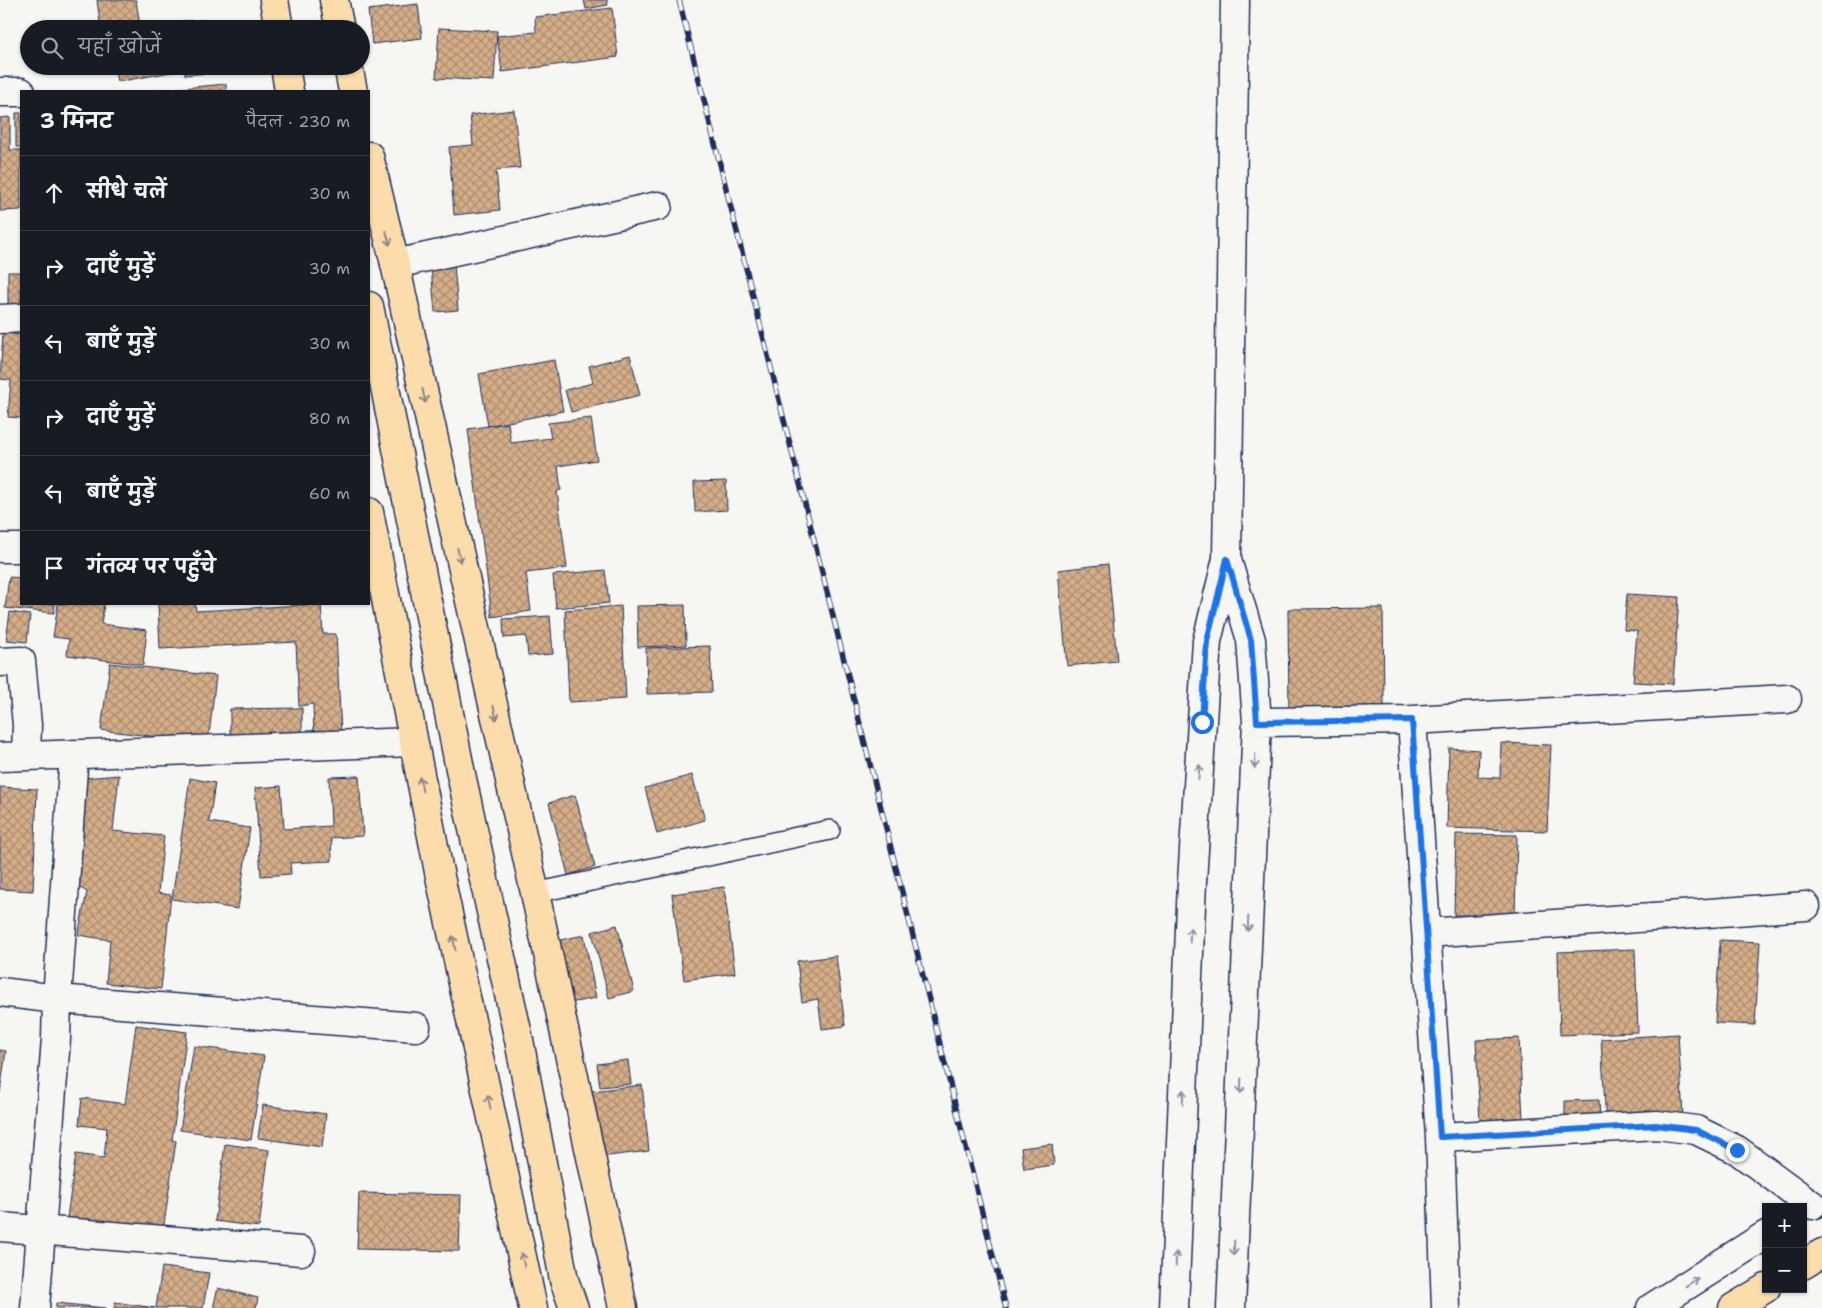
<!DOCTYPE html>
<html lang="hi">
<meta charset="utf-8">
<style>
body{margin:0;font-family:"Shantell Sans","Playpen Sans Deva",sans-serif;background:#20242c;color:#f1f3f6}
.controls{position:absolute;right:15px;bottom:15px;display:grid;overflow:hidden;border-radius:0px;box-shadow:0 1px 4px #0004}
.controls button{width:45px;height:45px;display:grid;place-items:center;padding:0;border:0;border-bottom:1px solid #363941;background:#171b24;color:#f1f3f6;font:25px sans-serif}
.stop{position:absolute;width:15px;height:15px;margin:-11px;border:4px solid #1a73e8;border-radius:50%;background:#fff}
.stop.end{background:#1a73e8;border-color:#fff;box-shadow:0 1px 5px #0008}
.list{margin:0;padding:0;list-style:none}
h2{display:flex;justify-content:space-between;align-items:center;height:65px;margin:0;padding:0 20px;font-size:21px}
h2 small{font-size:16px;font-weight:400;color:#9ea1a6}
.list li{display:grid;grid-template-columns:32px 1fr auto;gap:15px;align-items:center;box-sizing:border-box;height:75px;padding:0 20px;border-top:1px solid #363941}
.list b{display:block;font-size:19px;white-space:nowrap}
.list em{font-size:16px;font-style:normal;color:#9ea1a6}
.icon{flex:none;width:28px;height:28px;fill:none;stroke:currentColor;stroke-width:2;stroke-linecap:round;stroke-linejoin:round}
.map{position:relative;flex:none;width:1822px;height:1308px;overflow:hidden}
.search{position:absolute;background:#171b24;box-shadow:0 1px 4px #0004;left:20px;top:20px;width:350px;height:55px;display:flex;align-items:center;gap:12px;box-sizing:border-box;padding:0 18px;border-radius:28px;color:#9ea1a6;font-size:19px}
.panel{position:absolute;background:#171b24;box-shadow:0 1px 4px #0004;left:20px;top:90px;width:350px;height:515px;border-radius:0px}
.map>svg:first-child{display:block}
</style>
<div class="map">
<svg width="1822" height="1308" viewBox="0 0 1822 1308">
<defs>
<pattern id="building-cross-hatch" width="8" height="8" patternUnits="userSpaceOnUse" patternTransform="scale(1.25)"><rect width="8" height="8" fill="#d5ad87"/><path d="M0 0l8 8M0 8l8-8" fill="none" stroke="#ac8d72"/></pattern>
</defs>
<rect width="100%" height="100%" fill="#f6f6f2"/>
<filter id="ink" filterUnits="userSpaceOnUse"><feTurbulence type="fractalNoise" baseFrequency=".02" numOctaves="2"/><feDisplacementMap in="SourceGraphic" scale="10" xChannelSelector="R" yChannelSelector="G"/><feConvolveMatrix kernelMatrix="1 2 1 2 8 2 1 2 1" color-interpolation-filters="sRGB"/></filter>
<g filter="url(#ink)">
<!-- building -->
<path fill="url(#building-cross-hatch)" stroke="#1b2f5e" d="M97,0H136L140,26L126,29H101Z
M584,0H607L608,5L586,9Z
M418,4L422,38L372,44L368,10Z
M612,8L618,57L502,72L497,36L536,32L535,17Z
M205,20L206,29H182V21Z
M439,28L497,31L494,81L436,78Z
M114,66H176L177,71L117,82Z
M185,66H209V73L185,75Z
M226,84V91H150Z
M514,110L520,168L496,170L500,210L454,215L449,147L473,145L470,115Z
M16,113H21V147H16Z
M10,117V150H21V210L0,211V118Z
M454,265L458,310L435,312L431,268Z
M8,272H21V308H8Z
M3,333L21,335V418L8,417L11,380L0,379Z
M630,355L640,395L571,412L565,390L593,383L589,366Z
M554,360L563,411L488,426L479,374Z
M591,418L597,460L558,466L561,490L557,491L567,568L526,573L531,611L492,617L468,429L508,423L511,443L551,438L548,423Z
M726,481L727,510L695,512L694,482Z
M1108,564L1117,661L1067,666L1058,570Z
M605,570L609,603L556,608L553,575Z
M9,577L21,578V604H55L54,613L5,608Z
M1627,594L1679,597L1673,684L1633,682L1637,631L1624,630Z
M58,604H104L101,624L147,630L143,665L67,655L69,639L53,637Z
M158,604H195L196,611L321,604L323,634H336L341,733L314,734L313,704L299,706L296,642L160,649Z
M685,605L686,645L638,647L637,606Z
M621,606L626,699L569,702L565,610Z
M1383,608L1384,706L1342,707V713L1289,714L1288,609Z
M10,612L30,615L27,642L6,640Z
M550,616L553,654L528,656L526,636L504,638L503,619Z
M710,646L712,692L647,694L646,648Z
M110,663L216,676L208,743L101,730Z
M302,708V741L230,742V709Z
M1501,743L1551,745L1547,831L1447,828L1449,748L1479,750L1478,777L1500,778Z
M119,775L113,831L164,836L158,893L171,895L161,989L106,983L110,940L78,935L87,892L73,883L84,778Z
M692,775L705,820L657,834L645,788Z
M359,776L363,836L331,838L332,861L290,863L291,874L261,876L255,788L281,786L284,829L331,826L329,777Z
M190,778L215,783L209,822L250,828L238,909L172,899Z
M0,787L37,789L33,891L0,889Z
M575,795L595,867L568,875L549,803Z
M1456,834L1517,835L1515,916L1454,915Z
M724,887L735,973L684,980L672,894Z
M617,925L634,991L609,998L592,932Z
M584,935L596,998L564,1004L551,942Z
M1720,940L1760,942L1755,1025L1715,1023Z
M1635,949L1638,1032L1560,1035L1558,952Z
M836,956L845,1026L822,1029L818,999L802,1002L797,961Z
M136,1025L187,1032L172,1140L176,1141L163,1231L67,1218L76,1154L104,1158L107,1128L79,1125L82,1098L125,1104Z
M1678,1034L1683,1116L1606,1122L1601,1039Z
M1519,1038L1523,1120L1480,1123L1476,1040Z
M194,1046L264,1056L251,1140L180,1130Z
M0,1050L6,1051L0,1093Z
M628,1060L631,1084L600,1087L597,1064Z
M642,1085L649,1151L600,1157L592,1091Z
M1599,1100L1600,1120H1565V1101Z
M263,1105L326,1114L322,1147L258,1138Z
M225,1144L269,1150L259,1227L215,1221Z
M1052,1144L1054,1165L1024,1169L1021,1148Z
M359,1193L461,1195L459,1251L357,1249Z
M162,1267L209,1273L203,1308H156Z
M218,1288L258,1298L256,1308H213Z
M115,1302L155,1308H114Z
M56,1303L105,1308H56Z"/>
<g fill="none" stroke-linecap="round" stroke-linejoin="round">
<defs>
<path id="service" d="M535,893L830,830"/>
<path id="minor" d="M0,92H21
M395,264L658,206
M0,319L21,318
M0,548H21
M1227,560L1251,640L1257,722L1231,1308
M0,662L21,661L27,725L26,755
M1412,720L1787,699
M1257,722L1412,720L1440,1137L1446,1308
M0,757L413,742
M1427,933L1806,906
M0,992L57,999L416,1027
M1440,1137L1657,1125L1696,1130L1737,1150L1812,1205
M0,1227L301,1251
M35,1308L56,1039L57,999L74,754
M1174,1308L1192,882L1207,641L1227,559L1235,0
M1651,1308L1766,1235"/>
<path id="primary" d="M274,0L279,29
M334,0L340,29
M285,66L289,91
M348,66L353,91
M369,156L395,264L535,893L623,1308
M369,306L461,774L519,1040L564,1280L574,1308
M369,512L439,872L533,1308
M1803,1265L1822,1253
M1733,1308L1766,1288"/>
</defs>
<!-- service casing -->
<use href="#service" stroke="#1b2f5e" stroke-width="22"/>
<!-- minor casing -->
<use href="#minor" stroke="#1b2f5e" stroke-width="31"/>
<!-- primary casing -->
<use href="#primary" stroke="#1b2f5e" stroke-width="31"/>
<!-- service -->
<use href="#service" stroke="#f6f6f2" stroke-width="19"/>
<!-- minor -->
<use href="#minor" stroke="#f6f6f2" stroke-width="28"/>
<!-- primary -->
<use href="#primary" stroke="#fddcac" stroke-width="28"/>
<defs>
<path id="rail" d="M679,0L1006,1308"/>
</defs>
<!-- rail casing -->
<use href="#rail" stroke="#1b2f5e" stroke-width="5.5"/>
<!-- rail -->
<use href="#rail" stroke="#f6f6f2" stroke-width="4" stroke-dasharray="11" stroke-linecap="butt"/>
</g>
<!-- one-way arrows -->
<defs><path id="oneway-shaft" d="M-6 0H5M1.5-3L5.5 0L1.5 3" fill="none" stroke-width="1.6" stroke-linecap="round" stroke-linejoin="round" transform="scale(1.25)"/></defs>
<g stroke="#8c8685">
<use href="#oneway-shaft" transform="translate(388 238) rotate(76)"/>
<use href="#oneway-shaft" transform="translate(424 396) rotate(77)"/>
<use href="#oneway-shaft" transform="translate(459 555) rotate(77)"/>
<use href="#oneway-shaft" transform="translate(495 713) rotate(77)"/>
<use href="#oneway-shaft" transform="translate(421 784) rotate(-101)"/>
<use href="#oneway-shaft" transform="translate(454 943) rotate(-102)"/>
<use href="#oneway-shaft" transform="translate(489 1102) rotate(-102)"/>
<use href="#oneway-shaft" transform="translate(523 1260) rotate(-102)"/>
</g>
<g stroke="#8892a8">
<use href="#oneway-shaft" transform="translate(1255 761) rotate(92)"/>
<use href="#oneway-shaft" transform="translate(1199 772) rotate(-86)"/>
<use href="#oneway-shaft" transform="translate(1248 924) rotate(92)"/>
<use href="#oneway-shaft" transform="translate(1190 935) rotate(-88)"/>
<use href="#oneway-shaft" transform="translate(1241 1086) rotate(92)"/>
<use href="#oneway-shaft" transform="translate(1183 1097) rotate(-88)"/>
<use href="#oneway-shaft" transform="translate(1234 1248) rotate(92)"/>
<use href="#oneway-shaft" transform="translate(1176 1259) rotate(-88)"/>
<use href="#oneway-shaft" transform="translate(1692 1282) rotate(-33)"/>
</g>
</g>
<g fill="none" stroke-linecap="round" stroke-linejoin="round" filter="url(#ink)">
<!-- route -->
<path stroke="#1a73e8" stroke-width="6" d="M1202,722L1207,641L1227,559L1251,640L1257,722L1412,720L1440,1137L1656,1125L1696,1130L1737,1150"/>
</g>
</svg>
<div class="controls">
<button>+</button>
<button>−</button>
</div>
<div class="stop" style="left:1202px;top:722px"></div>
<div class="stop end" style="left:1737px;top:1150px"></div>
<div class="search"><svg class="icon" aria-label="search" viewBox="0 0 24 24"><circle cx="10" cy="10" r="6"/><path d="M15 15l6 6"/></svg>यहाँ खोजें</div>
<section class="panel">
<h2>3 मिनट<small>पैदल · 230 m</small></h2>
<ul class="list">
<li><svg class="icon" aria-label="ahead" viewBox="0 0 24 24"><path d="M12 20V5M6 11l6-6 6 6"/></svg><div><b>सीधे चलें</b></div><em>30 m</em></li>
<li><svg class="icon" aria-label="right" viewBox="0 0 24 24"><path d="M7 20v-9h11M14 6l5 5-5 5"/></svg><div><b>दाएँ मुड़ें</b></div><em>30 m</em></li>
<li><svg class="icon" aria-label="left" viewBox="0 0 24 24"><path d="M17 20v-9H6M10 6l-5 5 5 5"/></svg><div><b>बाएँ मुड़ें</b></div><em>30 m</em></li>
<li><svg class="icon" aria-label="right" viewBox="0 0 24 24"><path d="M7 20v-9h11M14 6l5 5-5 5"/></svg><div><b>दाएँ मुड़ें</b></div><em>80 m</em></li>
<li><svg class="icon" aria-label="left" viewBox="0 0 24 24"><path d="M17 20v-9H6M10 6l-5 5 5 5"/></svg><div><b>बाएँ मुड़ें</b></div><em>60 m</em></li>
<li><svg class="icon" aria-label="arrive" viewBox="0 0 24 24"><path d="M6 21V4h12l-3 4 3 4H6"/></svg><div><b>गंतव्य पर पहुँचे</b></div></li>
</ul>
</section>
</div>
